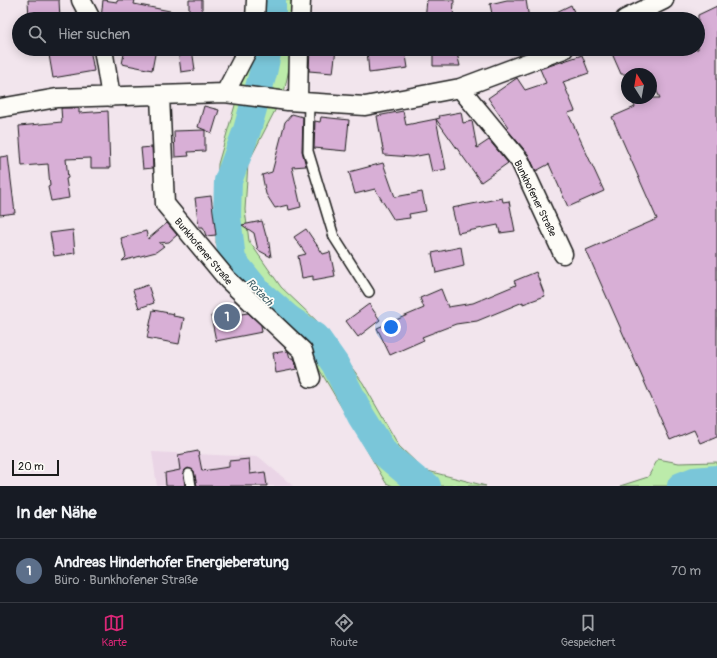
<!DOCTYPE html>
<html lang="de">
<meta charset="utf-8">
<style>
body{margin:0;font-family:Pangolin,sans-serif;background:#242831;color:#f1f3f6}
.compass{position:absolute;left:621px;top:68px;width:36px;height:36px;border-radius:50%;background:#171b24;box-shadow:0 2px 10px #0003;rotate:349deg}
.scale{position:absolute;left:12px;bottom:10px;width:47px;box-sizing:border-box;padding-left:4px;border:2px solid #1c1c1c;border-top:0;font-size:11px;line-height:14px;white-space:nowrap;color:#1c1c1c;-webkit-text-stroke:3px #fdfcf7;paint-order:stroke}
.you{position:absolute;left:391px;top:327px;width:14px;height:14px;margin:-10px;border:3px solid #fff;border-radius:50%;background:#1a73e8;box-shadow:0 0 0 6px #1a73e833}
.badge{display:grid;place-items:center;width:26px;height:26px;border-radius:50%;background:#db2777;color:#fff;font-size:13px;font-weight:700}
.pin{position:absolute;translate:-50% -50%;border:2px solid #fff;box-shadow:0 1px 4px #0006}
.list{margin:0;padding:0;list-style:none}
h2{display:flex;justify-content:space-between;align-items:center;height:52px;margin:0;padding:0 16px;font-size:17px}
h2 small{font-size:13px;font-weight:400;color:#9ea1a6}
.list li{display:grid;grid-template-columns:26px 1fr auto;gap:12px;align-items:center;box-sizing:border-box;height:64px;padding:0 16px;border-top:1px solid #363941}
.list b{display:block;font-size:15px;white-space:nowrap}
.list p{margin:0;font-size:13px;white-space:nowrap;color:#9ea1a6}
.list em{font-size:13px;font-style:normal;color:#9ea1a6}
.icon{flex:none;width:22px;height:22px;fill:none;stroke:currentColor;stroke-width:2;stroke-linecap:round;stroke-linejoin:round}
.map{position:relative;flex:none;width:717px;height:486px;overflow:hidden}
.search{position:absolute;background:#171b24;box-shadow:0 2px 10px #0003;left:12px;right:12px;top:12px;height:44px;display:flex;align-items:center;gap:10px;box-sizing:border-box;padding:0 14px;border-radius:22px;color:#9ea1a6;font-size:15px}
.sheet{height:116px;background:#171b24}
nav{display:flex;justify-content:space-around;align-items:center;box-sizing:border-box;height:56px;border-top:1px solid #363941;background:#171b24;font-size:11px;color:#9ea1a6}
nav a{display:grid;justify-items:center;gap:2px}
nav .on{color:#db2777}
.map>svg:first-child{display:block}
</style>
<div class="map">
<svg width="717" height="486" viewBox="0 0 717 486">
<rect width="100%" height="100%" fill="#f2e5ed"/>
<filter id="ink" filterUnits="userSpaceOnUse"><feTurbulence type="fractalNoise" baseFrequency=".025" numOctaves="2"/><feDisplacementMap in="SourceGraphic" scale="8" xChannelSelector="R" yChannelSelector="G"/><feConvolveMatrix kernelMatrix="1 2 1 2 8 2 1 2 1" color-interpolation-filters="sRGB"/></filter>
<g filter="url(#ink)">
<!-- built -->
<path fill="#ead5e6" d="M152,452L259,457L293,486H157Z"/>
<!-- green -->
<path fill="#bcebaa" stroke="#6c8463" d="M262,0H291L293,19H261Z
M254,49H293L284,93L248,163L245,210L249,241L281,287L321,325L363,383L399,446L424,470L486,486H393L386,483L308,350L236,279L216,243L218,164L246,67Z
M658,459L679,463L717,462V486H620L648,477Z"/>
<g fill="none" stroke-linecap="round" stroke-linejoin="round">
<!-- river -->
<path stroke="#7ac6d9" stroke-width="28" d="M272,19V0
M268,49L263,73L247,130L228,181L227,216L232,260L258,292L289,319L316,337L335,364L361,416L385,454L416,480L427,486
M681,486L694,481L717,479"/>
</g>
<!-- building -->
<path fill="#d8afd6" stroke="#1c1c1c" d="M28,0H59L60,19H29Z
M103,0L117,2L118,0H135L134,4L180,13V19H101Z
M189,0H202V16H189Z
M427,0H454L453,19H425Z
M507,0H526L529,19H493L490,4Z
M571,5L577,19H542Z
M717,6V436L700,443L694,430L670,440L586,250L657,219L612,117L635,107L631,98H660L651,79V74H621L610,49H698V15Z
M48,49H90L94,71L53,78Z
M125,49H156L152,70L122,64Z
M178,49H192L195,70L181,72Z
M310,49H336L333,73L309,71Z
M374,49H405L408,68L369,73L367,50Z
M433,49H456L460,66H433Z
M582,55L589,73L563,82L575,111L568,113L604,191L568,207L549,164L536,171L528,154L506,128L508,127L488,98L517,78L525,90L546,83L540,69Z
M204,106L219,110L212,133L205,130V151L188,152L189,156L175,157L174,131L205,130L198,127Z
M61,108H79V113L108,111L110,168H91V158L66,159L68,178L66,179L69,198L51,201L48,187L50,186L48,164L22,166L19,126L62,122Z
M403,111L406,125L436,119L446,169L432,172L428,154L412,157L384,155L377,116Z
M461,112L463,123L472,121L477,148L489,140L508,163L481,182L436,119L440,118L439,116Z
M292,114L303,117L302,151L306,166L292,167L301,207L289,210L288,205L275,208L266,194L262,175L272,172L285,122Z
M321,117L349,120L346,151L314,148L315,121L320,122Z
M152,147L153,168L143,169L141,148Z
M8,156L15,213L0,215V157Z
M383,163L395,197L422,192L426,211L409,214L410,218L394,220L375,189L355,194L349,172Z
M211,196L216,235L206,236L203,227H199L195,198Z
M502,198L503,202L509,201L515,231L500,233L498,225L458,233L452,208Z
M262,221L266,236L268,237L271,257L258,250L254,233L242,225Z
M167,223L177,235L169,242L159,243L164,246L156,252L122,261L126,257L121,238L146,231L148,239Z
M306,229L323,254L330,252L335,276L313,280V276L302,278L298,256L306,254L294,237Z
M73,230L75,253L54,256L50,233Z
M461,247L464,266L436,273L432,253Z
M536,272L545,296L523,304V302L477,321L456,324L422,337L424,340L390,355L377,328L424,308L420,298L441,289L448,307L473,303L516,285L514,281Z
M148,285L154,303L139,308L133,290Z
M369,304L380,320L358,337L346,321Z
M153,310L174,314L173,316L184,318L179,344L147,338Z
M233,312L234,315L248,313L261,325L262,332L216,341L211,316Z
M288,351L290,358H294L297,369L276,373L273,353Z
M198,451L202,471L229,467V461L249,459L250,474L265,472L267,486H197L194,471L188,468L183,472L185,486H166L165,473L180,470L178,455Z"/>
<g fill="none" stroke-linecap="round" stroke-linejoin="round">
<defs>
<path id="service" d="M309,101L308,151L334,237L369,292
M189,474L191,486"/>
<path id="minor" d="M81,0L91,19
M255,19L256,0
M300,19L301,0
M625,19L664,0
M103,49L111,97
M460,88L520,161L563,254
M225,93L248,49
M160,96L165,204L228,280L303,351L311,378
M298,101L299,49
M0,108L57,98L225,93L288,101L365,106L460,88L564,49"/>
</defs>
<!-- service casing -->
<use href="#service" stroke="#1c1c1c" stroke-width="12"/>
<!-- minor casing -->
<use href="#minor" stroke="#1c1c1c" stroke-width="21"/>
<!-- service -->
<use href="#service" stroke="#fdfcf7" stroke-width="9"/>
<!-- minor -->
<use href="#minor" stroke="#fdfcf7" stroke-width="18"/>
</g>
</g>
<g text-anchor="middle" stroke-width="3.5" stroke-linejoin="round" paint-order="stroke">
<!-- street labels -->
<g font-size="10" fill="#1c1c1c" stroke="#fdfcf7">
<text transform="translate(536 198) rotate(64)" y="4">Bunkhofener Straße</text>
<text transform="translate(204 251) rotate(50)" y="4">Bunkhofener Straße</text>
</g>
<!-- water labels -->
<g font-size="11" font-style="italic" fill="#426068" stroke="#fdfcf7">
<text transform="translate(260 292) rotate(46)" y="4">Rotach</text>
</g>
</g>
</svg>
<svg class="compass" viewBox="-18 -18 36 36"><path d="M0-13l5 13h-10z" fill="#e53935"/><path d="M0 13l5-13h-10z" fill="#9ea1a6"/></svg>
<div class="scale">20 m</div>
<div class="you"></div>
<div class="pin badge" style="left:227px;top:317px;background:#5c6f8a">1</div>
<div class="search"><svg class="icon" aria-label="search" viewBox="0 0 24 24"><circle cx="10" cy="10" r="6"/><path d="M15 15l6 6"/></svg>Hier suchen</div>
</div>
<section class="sheet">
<h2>In der Nähe<small></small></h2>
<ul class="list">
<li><span class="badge" style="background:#5c6f8a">1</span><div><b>Andreas Hinderhofer Energieberatung</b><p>Büro · Bunkhofener Straße</p></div><em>70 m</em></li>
</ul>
</section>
<nav>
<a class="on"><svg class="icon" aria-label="map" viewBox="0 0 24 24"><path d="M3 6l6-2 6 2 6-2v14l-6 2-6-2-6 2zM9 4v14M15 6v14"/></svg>Karte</a>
<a><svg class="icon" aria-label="directions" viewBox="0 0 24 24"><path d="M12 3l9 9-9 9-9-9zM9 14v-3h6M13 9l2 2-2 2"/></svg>Route</a>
<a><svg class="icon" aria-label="saved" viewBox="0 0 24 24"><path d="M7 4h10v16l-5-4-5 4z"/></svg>Gespeichert</a>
</nav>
